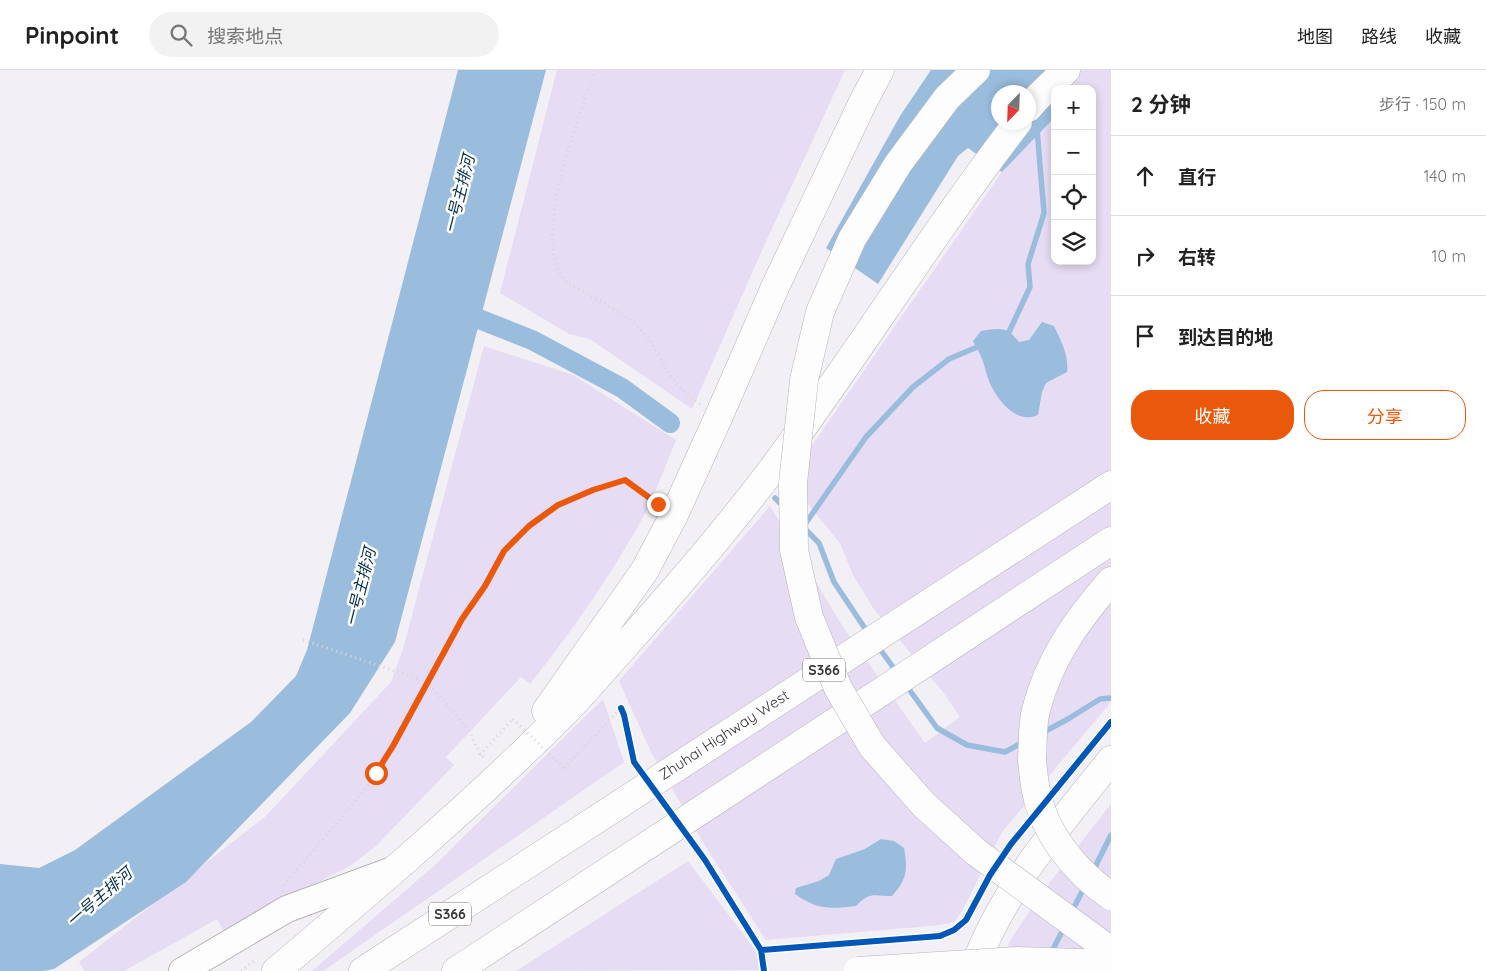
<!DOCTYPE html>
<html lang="zh">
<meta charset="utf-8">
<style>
body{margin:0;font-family:Quicksand,"Noto Sans SC",sans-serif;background:#f2f2f2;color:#222}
.controls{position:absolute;right:15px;top:15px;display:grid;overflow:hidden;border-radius:10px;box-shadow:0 2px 8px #0003}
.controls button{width:45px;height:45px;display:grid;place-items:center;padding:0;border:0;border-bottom:1px solid #e0e0e0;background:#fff;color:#222;font:25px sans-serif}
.compass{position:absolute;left:991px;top:15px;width:45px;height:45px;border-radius:50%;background:#fff;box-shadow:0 2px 8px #0003;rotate:203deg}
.stop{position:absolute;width:15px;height:15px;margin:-11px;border:4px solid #ea580c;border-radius:50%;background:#fff}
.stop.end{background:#ea580c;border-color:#fff;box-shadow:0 1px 5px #0008}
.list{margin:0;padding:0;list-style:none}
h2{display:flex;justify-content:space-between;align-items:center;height:65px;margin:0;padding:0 20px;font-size:21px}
h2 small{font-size:16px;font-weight:400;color:#767676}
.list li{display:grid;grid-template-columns:32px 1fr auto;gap:15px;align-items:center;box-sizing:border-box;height:80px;padding:0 20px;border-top:1px solid #e0e0e0}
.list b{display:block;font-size:19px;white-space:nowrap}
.list em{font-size:16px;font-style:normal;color:#767676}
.actions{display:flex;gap:10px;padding:15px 20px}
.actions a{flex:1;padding:11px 0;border:1px solid #ea580c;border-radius:20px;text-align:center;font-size:18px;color:#ea580c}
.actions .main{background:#ea580c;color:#fff}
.icon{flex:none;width:28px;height:28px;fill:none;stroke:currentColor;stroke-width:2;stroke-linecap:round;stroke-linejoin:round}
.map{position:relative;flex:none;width:1111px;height:901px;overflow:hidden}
header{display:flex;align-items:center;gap:30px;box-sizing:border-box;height:70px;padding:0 25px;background:#fff;border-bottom:1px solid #e0e0e0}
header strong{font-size:24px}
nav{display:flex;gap:28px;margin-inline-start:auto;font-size:18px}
.search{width:350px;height:45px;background:#f2f2f2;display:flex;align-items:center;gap:12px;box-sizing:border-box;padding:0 18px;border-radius:28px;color:#767676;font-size:19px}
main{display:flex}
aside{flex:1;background:#fff}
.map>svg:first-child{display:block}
</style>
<header>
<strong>Pinpoint</strong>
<div class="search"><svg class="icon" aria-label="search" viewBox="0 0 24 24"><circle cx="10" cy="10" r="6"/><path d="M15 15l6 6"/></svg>搜索地点</div>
<nav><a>地图</a><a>路线</a><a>收藏</a></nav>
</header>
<main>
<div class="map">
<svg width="1111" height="901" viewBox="0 0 1111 901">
<rect width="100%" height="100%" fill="#f2eff5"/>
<!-- green -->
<path fill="#e6dcf3" d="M557,0H845L763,178L692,339L590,269L569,264L500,223Z
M1064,0H1111V632L1002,762L962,841L954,852L941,855L766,870L706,777L652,684L619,611L770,436L843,557L925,673L960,647L943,622L873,538L853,505L840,473L788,410L1002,102L1055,47V191H1092V19H1064Z
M484,276L573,305L676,370C665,396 656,423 643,447C610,507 572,561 530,614L521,607L446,687L454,695L376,776L350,796L223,860L217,849L124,901H85L79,892L266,746L391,612L403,579Z
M603,629L624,692L323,901H312L434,796Z
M1111,734V901H995L1014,864L1051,811Z
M688,791L756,881L759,900L516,901Z"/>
<!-- water -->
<path fill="#9abdde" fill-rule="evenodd" d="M458,0H546L395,572L350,643L186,812L54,899L43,901H0V794L39,798L75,780L251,652L296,606L307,580Z
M931,0H1064L1055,19V47L1002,102L968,78L958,86L878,214L826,178L900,46ZM998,22H1028V52H998Z
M1042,252L1054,256C1061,271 1069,285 1067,302L1046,313L1042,322L1038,345C1016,355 997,330 989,311C986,304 985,296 982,289C980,283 976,277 973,271L981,261C999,258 1007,256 1019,272L1029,270Z
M881,769L894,771L904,778C908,800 907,809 892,826C874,826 870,821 856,836C829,839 818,840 795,824L796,818L819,811L829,805L836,789L865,779Z"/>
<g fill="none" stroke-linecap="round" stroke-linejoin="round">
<!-- stream -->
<path stroke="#9abdde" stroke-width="5.5" d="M1004,264L1009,262L1030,217L1028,194L1044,143L1037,59
M775,428L785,438
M803,457L866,367L913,317L949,289L982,275
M803,457L819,473L834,512L868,563
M877,575L898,604
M906,615L937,658L967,675L1005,682L1025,671
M1040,664L1068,649L1100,629L1111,628
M1093,801L1111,765
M1071,843L1085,816
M1051,883L1065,856"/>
<!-- canal -->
<path stroke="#9abdde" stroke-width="20" d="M456,240L532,270L622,318L670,353"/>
<defs>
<path id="minor" d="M182,901L287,839L390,801"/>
<path id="highway" d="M1028,38L1035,30L1066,0
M546,641L645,500L674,445L718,348L776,215L863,32L880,0
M1032,690C1033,674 1032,655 1036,640C1049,589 1077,550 1111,511
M276,901C374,818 473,734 564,643C584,623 602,601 621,580C673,522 724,463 771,401C856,287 931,165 1018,52
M363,901L1111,415
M456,901L1111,471
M973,901C1002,820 1058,756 1111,690"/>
</defs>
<!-- minor casing -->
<use href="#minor" stroke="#b7b5b9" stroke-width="28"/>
<!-- highway casing -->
<use href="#highway" stroke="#b7b5b9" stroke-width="29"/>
<!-- path -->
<path stroke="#d8d7d9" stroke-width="3" stroke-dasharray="1 4" stroke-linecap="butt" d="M595,0C580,43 528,175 566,211C571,216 579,219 585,223C603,233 624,243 639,258C652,269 659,288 668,302C677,316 687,325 700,334
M303,570L427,612L469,660L480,685L485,688
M480,685L513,649
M564,698L621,638
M284,815L367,717L393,676L462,549L485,516L504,481L529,456L557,435L593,420L625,411L655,432
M241,901L255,890"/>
<!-- minor -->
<use href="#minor" stroke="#fdfdfe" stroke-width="26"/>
<!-- highway -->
<use href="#highway" stroke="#fdfdfe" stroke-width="28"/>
<defs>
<path id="highway-bridge" d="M976,0L947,28L898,94L852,169L820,242L804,310L793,413L794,480L809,547L838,618L872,676L924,735L976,782L1111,881
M1032,690C1033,700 1034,711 1036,721C1044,763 1076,803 1111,826
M858,901L1017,891L1111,894"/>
</defs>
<!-- highway-bridge casing -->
<use href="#highway-bridge" stroke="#b7b5b9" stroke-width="29" stroke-linecap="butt"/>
<!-- path-bridge -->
<path stroke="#d8d7d9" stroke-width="3" stroke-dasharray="1 4" stroke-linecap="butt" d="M513,649L564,698"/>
<!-- highway-bridge -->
<use href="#highway-bridge" stroke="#fdfdfe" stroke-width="28"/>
<defs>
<path id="cycleway" d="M621,638L624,645L634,692L705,790L761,880L764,901
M761,880L940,866L954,860L966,850L990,805L1011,774L1111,652"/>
</defs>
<!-- cycleway casing -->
<use href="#cycleway" stroke="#fff" stroke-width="9"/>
<!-- cycleway -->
<use href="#cycleway" stroke="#0057b8" stroke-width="6"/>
</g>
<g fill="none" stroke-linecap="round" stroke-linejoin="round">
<!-- route -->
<path stroke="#ea580c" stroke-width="6" d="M376,703L393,676L462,549L485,516L504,481L529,456L558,435L593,420L625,410L658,434"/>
</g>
<g text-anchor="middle" stroke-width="5" stroke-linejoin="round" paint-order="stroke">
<!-- shield labels -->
<g fill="#fff" stroke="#737274" stroke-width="1">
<rect x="803" y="588.5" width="42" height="23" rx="4"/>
<rect x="429" y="832.5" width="42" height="23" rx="4"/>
</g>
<g font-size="14" font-weight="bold" fill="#373639">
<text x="824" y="605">S366</text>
<text x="450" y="849">S366</text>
</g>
<!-- street labels -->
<g font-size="15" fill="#373639" stroke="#fff">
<text transform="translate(724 665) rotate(-33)" y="5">Zhuhai Highway West</text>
</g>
<!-- water labels -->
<g font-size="16" font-style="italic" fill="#09314f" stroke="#fff">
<text transform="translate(459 124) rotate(-76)" y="6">一号主排河</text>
<text transform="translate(360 517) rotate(-76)" y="6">一号主排河</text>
<text transform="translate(99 827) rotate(-41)" y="6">一号主排河</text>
</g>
</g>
</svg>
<div class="controls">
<button>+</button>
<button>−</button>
<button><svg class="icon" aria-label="locate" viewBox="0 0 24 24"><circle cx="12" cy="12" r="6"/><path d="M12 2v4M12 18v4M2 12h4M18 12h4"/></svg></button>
<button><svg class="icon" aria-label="layers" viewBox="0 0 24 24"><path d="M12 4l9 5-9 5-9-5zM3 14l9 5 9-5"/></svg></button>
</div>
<svg class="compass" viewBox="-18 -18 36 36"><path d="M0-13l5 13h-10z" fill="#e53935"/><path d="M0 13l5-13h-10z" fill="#767676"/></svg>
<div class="stop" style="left:376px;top:703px"></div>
<div class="stop end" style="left:658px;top:434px"></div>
</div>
<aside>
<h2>2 分钟<small>步行 · 150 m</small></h2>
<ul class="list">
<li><svg class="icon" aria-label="ahead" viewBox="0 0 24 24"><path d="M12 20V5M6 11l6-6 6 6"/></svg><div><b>直行</b></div><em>140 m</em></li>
<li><svg class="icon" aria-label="right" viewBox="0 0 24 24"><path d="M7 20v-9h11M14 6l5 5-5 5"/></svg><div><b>右转</b></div><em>10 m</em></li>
<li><svg class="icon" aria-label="arrive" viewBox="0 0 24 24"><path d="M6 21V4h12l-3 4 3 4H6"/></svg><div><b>到达目的地</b></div></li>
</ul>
<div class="actions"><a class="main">收藏</a><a>分享</a></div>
</aside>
</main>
